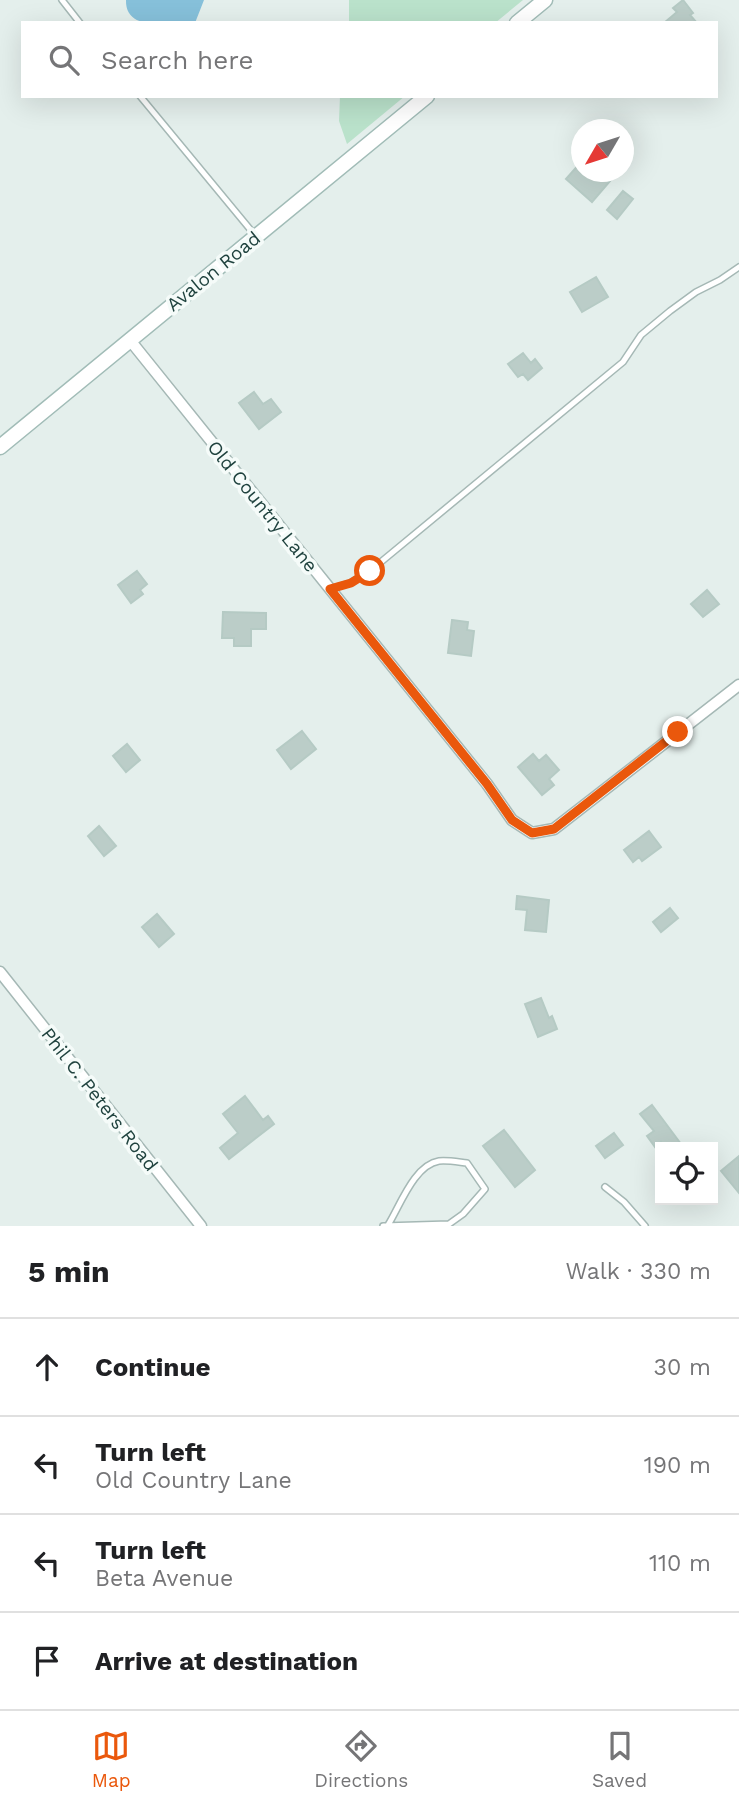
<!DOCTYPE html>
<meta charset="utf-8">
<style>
body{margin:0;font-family:"Work Sans",sans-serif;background:#f6f6f6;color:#202124}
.controls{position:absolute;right:21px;bottom:21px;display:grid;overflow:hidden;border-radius:0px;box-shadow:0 7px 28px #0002}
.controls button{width:63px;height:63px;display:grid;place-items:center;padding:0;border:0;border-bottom:2px solid #e0e0e0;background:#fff;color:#202124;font:35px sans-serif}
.compass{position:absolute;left:571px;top:119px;width:63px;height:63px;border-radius:50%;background:#fff;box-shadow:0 7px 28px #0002;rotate:231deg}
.stop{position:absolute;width:21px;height:21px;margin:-16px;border:5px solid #ea580c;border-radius:50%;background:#fff}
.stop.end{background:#ea580c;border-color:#fff;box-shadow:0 2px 7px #0008}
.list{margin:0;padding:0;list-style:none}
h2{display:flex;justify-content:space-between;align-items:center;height:91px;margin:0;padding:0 28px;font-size:30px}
h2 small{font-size:23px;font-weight:400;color:#757577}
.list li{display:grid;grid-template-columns:46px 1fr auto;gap:21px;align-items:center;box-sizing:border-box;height:98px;padding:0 28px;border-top:2px solid #e0e0e0}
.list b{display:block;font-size:26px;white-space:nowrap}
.list p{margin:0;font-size:23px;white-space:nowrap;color:#757577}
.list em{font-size:23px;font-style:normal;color:#757577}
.icon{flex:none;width:38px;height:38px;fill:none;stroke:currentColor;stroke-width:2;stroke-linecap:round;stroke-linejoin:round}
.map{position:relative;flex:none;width:739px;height:1226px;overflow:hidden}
.search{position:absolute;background:#fff;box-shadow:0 7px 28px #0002;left:21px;right:21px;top:21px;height:77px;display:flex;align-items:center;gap:18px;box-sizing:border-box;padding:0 24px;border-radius:0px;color:#757577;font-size:26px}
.sheet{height:483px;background:#fff}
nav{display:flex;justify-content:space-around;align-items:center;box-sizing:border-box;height:98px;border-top:2px solid #e0e0e0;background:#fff;font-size:19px;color:#757577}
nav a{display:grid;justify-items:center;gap:4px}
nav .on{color:#ea580c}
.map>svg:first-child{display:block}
</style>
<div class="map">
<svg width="739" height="1226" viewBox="0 0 739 1226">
<rect width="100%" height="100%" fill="#e4efec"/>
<!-- green -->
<path fill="#bae2cb" d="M349,0H523L495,23H349Z
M340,96H405L347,144L339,121Z"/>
<!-- water -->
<path fill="#86c0da" d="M126,0H204L195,23C172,23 125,33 126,0Z"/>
<!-- building -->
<path fill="#bbcdc8" stroke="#b5cac4" stroke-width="2" d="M683,0L693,13L690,15L697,23H664L677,12L673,8Z
M582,161V172H601L611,180L592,202L566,179Z
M623,191L633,199L617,219L607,210Z
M596,277L608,297L582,312L570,292Z
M523,353L531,363L535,359L542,368L528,380L523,374L518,377L508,364Z
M254,392L263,404L271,399L281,412L259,429L239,403Z
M137,571L147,584L140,590L143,594L131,603L118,585Z
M707,590L719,604L703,617L691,604Z
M223,612L266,613V629H251V646H234V638H222Z
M452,620L468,622L467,630L474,631L471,656L448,653Z
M302,731L316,749L291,769L277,750Z
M127,744L140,760L126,772L113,756Z
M533,754L539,761L546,755L559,770L549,779L554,785L542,795L518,767Z
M99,826L116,846L104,856L88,836Z
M649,831L661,847L642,861L639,857L633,862L624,850Z
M517,896L549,900L546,932L525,930L527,910L516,909Z
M670,908L678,918L661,932L653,922Z
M157,914L174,934L159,947L142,927Z
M541,998L549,1018L552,1016L557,1029L538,1037L525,1004Z
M245,1096L263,1120L268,1116L274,1124L229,1159L220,1148L238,1133L223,1114Z
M652,1105L681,1144L677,1147H665L661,1142L655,1147L647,1136L654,1131L640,1114Z
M504,1130L535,1170L515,1187L483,1146Z
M614,1133L623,1145L605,1158L596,1146Z
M739,1156V1193L721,1171Z"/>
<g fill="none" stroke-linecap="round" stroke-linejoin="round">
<defs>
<path id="lane" d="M62,0L80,23
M140,96L254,234
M330,589L350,583L370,571L623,362L641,335L670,311L696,292L720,280L739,267
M605,1187L624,1202L645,1226
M383,1226L449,1224L463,1214L485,1189L467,1163C458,1162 447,1160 439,1161C414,1165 400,1206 388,1225"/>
<path id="street" d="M129,339L487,784L512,820L532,833L554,829L739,685
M0,972L201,1226"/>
<path id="secondary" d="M517,23L545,0
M0,447L427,96"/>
</defs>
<!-- lane casing -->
<use href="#lane" stroke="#a5b8b5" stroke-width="8"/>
<!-- street casing -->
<use href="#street" stroke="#a5b8b5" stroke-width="13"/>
<!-- secondary casing -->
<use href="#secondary" stroke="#a1bcb7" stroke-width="17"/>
<!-- lane -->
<use href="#lane" stroke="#fff" stroke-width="5"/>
<!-- street -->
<use href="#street" stroke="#fff" stroke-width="10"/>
<!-- secondary -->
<use href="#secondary" stroke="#fff" stroke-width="14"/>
</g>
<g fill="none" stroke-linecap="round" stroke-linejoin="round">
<!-- route -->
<path stroke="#ea580c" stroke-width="9" d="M370,571L351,583L330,589L487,784L512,820L532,833L554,829L678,732"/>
</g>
<g text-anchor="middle" stroke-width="7" stroke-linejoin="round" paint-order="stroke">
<!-- street labels -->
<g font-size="19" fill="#20433f" stroke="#f5fbf9">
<text transform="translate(213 271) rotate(-39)" y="7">Avalon Road</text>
<text transform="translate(263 506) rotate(51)" y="7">Old Country Lane</text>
<text transform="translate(100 1099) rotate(52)" y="7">Phil C. Peters Road</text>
</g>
</g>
</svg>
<div class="controls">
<button><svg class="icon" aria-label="locate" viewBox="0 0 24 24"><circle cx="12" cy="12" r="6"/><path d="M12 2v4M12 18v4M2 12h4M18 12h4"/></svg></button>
</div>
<svg class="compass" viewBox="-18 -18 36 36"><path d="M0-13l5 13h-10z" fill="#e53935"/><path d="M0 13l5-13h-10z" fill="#757577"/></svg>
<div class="stop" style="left:370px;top:571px"></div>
<div class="stop end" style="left:678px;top:732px"></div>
<div class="search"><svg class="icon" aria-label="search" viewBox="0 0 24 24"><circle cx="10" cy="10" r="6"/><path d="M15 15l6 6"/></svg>Search here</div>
</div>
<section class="sheet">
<h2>5 min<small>Walk · 330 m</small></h2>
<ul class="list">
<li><svg class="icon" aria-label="ahead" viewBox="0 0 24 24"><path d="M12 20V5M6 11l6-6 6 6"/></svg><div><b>Continue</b></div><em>30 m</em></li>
<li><svg class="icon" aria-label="left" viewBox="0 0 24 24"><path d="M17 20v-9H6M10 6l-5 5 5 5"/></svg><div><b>Turn left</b><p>Old Country Lane</p></div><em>190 m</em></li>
<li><svg class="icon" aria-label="left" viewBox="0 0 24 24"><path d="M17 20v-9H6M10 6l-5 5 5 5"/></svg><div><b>Turn left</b><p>Beta Avenue</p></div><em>110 m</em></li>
<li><svg class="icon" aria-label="arrive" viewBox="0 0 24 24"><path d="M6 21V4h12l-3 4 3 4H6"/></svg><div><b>Arrive at destination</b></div></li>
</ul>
</section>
<nav>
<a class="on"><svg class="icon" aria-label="map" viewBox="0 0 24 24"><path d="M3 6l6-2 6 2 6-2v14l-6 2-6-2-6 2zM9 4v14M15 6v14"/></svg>Map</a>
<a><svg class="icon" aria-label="directions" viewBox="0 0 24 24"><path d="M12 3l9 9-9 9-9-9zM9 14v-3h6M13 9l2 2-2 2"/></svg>Directions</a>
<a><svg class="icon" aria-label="saved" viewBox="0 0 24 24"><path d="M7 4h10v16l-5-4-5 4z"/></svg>Saved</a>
</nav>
